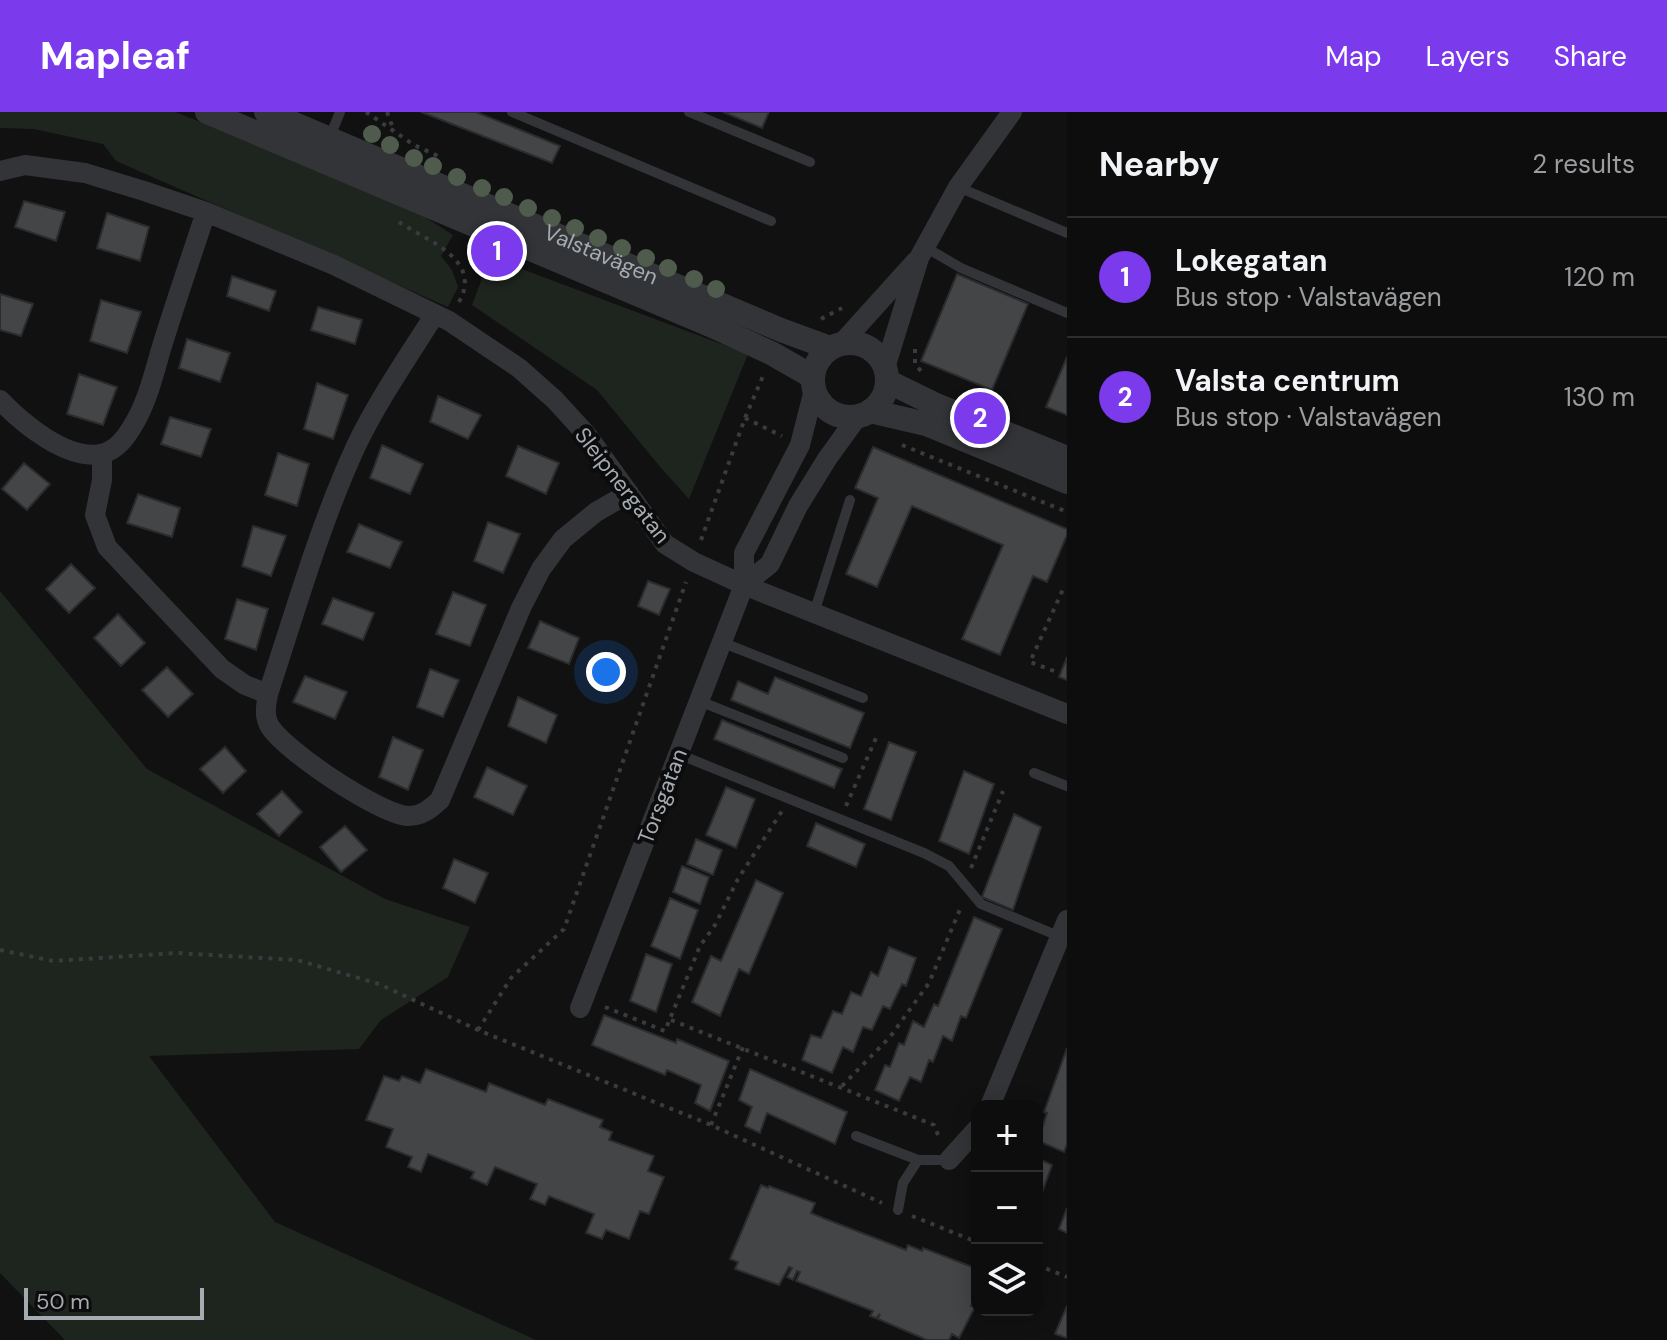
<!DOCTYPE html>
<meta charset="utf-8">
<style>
body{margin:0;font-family:"DM Sans",sans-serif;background:#161617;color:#f1f3f6}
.controls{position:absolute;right:24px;bottom:24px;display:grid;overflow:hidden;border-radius:16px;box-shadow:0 4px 20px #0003}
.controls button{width:72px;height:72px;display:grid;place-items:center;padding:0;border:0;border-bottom:2px solid #2d2d2e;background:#0d0d0e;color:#f1f3f6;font:40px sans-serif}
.scale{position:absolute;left:24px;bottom:20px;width:180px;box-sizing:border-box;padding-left:8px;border:4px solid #a4abb1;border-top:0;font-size:22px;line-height:28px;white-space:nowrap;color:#a4abb1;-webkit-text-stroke:6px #0c0c0d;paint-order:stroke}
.you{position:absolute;left:606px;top:560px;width:28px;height:28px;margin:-20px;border:6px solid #fff;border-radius:50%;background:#1a73e8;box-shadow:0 0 0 12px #1a73e833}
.badge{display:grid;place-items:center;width:52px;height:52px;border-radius:50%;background:#7c3aed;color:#fff;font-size:26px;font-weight:700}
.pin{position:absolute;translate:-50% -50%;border:4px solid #fff;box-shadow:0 2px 8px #0006}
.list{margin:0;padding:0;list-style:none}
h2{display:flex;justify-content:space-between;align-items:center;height:104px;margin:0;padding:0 32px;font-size:34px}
h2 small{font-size:26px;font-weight:400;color:#9a9c9e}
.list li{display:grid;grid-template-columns:52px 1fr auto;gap:24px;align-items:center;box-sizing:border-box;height:120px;padding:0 32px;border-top:2px solid #2d2d2e}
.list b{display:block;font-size:30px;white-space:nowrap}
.list p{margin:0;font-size:26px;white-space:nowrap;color:#9a9c9e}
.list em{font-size:26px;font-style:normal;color:#9a9c9e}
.icon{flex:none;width:44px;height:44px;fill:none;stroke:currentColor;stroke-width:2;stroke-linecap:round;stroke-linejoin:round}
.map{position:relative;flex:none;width:1067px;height:1228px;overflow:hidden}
header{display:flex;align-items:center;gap:48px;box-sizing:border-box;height:112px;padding:0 40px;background:#7c3aed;color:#fff}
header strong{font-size:38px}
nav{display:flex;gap:44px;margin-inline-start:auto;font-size:28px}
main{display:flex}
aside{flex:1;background:#0d0d0e}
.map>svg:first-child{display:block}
</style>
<header>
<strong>Mapleaf</strong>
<nav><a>Map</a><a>Layers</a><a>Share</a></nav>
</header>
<main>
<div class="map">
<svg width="1067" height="1228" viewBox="0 0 1067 1228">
<rect width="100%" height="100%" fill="#111112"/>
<!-- green -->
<path fill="#1e241e" d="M0,0H175L394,85L453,123L441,144L452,158L458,175L448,195L116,49L103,32L34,17L0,16Z
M490,145L748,242L689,387L661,356L597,278L472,193Z
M0,479L147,657L385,787L470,815L448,865L381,908L359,937L149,944L275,1110L536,1228H65L0,1161Z"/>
<!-- building -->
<path fill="#434547" stroke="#2b2c2e" stroke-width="2" d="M421,0H476L560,34L552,51Z
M723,0H769L762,16Z
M24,89L65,100L56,129L15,115Z
M107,101L149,115L140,149L97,136Z
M957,162L1028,192L992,278L921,249Z
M232,164L276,179L269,199L227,184Z
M0,182L33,192L21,224L0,218Z
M101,188L141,200L127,241L90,229Z
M318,195L362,208L355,232L311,218Z
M187,227L230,241L220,270L179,256Z
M1067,245V303L1046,295Z
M79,262L117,275L103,313L67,302Z
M317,271L348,283L333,327L304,317Z
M438,284L481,303L468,327L430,310Z
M170,305L211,317L201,345L161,332Z
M382,333L423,352L410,382L370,366Z
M518,334L559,351L546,382L506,364Z
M873,335L1067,417V423L1047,470L1033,464L1000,543L962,527L1003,433L912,394L877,475L846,462L878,386L855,376Z
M278,341L309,352L297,394L265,383Z
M24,351L50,372L27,398L2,377Z
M138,382L180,396L172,425L127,411Z
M488,410L520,422L503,461L474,449Z
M359,412L402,430L390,456L347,440Z
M253,414L286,424L271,464L242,454Z
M71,452L95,476L69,501L46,477Z
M648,469L670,477L659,503L638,494Z
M453,480L486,493L470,534L436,522Z
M333,486L374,501L363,528L322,512Z
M237,487L268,497L256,538L225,527Z
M118,502L145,531L121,554L94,526Z
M540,509L579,526L569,552L528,536Z
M1067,545V568L1059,565Z
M167,555L193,582L168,605L142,578Z
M430,557L459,568L443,605L417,595Z
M305,564L347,580L335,607L293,590Z
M775,565L864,601L850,636L731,588L738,569L768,582Z
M518,585L557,603L546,631L508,614Z
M722,608L842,657L834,676L714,627Z
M393,625L423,638L408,678L379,665Z
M889,630L916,640L891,708L864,697Z
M225,635L246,659L223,681L200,657Z
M487,655L527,674L513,703L474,685Z
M964,659L994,672L969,742L939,729Z
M726,675L755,687L736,736L706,723Z
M282,679L302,700L279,724L257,702Z
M1014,702L1041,715L1013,798L982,785Z
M816,711L865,732L856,755L807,734Z
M345,714L367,738L341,760L320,735Z
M696,727L722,738L713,763L687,752Z
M454,747L488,761L475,791L443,776Z
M682,754L709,765L700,792L673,780Z
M756,768L783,781L749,862L739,857L720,904L692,890L711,844L721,849Z
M670,786L698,798L680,847L651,834Z
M974,805L1002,817L966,906L961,904L952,929L943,924L933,950L929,948L921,970L910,965L899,989L875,978L885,953L890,955L899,931L904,933L913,909L924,915L934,892L938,894Z
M889,835L916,846L906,874L902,872L890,897L883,894L872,918L863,915L853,940L843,935L832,961L802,948L811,923L821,926L833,899L842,902L851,880L861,884L871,860L878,864Z
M646,842L672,852L656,900L630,889Z
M604,903L676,931L677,927L729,949L710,999L695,991L701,973L667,958L665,963L592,933Z
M1067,936V1032L1064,1040L1038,1029L1047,1001L1044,1000Z
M426,957L486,980L489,971L545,993L548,987L603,1008L600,1015L612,1020L609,1028L654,1044L648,1059L664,1065L649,1102L640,1099L629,1127L606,1118L602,1127L586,1121L594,1102L549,1084L545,1093L530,1087L537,1072L495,1055L487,1073L471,1066L474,1060L428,1042L421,1060L408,1055L412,1045L386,1035L393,1017L366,1008L384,964L399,969L402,964L420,971Z
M750,957L847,1000L835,1032L767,1001L760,1021L745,1014L752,995L739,988Z
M1037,1046L1052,1053L1037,1095Z
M761,1073L768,1076L769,1074L815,1091L811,1101L823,1106L906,1138L908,1133L922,1139L923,1136L975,1156L977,1180L971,1194L975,1195L959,1226L952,1222L949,1228H927L878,1207L880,1202L876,1206L870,1204L873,1199L796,1169L800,1160L797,1159L793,1168L787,1165L792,1156L789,1155L779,1173L735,1157L738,1150L730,1147Z
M1067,1096V1121L1059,1117Z
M1067,1194V1226L1055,1222Z"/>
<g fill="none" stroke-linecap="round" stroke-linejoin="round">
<!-- path -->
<path stroke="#393b3e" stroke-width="4" stroke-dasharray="4 6" stroke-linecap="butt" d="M366,0L414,33L440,45
M387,0L394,19
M399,110C427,129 483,147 459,190
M821,207L842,196
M915,237V252L921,259
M745,306L782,324
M902,333L1067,400
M701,428L745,306L763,264
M1054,559L1030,550L1064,475
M846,694L876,626
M971,756L1003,679
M0,838L53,849L177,841L297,848L379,872L478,918L711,1013L882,1091
M605,895L665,919L700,834L715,813L738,767L782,699
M671,908L934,1013L940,1028
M478,918L511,866L564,817L686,470
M842,974L890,925L929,871L961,795
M711,1013L743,935
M912,1104L977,1130
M1037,1153L1067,1165"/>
<!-- service -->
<path stroke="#333437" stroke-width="10" d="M512,0L771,109
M689,0L810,50
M329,27L340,0
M958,75L1067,121
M925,135L961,156L1067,201
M814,501L850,388
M721,530L863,586
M699,589L843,646
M678,642L924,741L949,754L981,792L1061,825
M1034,661L1067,674
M856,1024L918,1048H949
M898,1098L903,1071L918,1048"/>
<!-- minor -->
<path stroke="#333437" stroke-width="20" d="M0,59L25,53L85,61L144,79L206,100L334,153L449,209L519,256L555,288L587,323L665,432L694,450L744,473L1067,602
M435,202C408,245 378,288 356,334C320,412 295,500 268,582C266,593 264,603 269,613C283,638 379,702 408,704C422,704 430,697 440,688L521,496L541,457L563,427L596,400L629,381
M842,231L916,149
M885,256L919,146L958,75L1012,0
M0,288C22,311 66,348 100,342C114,340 125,327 132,315C147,292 154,261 162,234C176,189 191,145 206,100
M102,342V368L95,403L107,435L222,557L245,573L268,582
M744,473L770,452L798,394L827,347L858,304
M580,896L744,473V441L800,333L814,278
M990,994L1067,808
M949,1048L977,1017"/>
<!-- tertiary -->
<g stroke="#333437" stroke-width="24">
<path d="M207,0L717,216L773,242L813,265"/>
<path id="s1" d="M266,0L781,218L830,236"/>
<circle cx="850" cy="268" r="37"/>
<path d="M887,269L934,292L1067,346"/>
<path d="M870,299L926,312L1067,370"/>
</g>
</g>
<!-- trees -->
<g fill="#4f5c4d">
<circle cx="372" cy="22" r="9"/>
<circle cx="390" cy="33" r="9"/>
<circle cx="414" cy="46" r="9"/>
<circle cx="433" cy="54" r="9"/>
<circle cx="457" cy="65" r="9"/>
<circle cx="482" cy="76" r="9"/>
<circle cx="504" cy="85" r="9"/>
<circle cx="528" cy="96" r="9"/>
<circle cx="552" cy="106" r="9"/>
<circle cx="575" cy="116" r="9"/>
<circle cx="598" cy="126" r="9"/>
<circle cx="622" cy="136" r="9"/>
<circle cx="646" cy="146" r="9"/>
<circle cx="668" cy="156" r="9"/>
<circle cx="694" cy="167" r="9"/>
<circle cx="716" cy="177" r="9"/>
</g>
<g text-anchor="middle" stroke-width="8" stroke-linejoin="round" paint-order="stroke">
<!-- street labels -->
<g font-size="22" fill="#a4abb1" stroke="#0c0c0d">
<text dy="8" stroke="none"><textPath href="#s1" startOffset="364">Valstavägen</textPath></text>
<text transform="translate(623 373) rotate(52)" y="8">Sleipnergatan</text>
<text transform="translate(662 684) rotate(-69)" y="8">Torsgatan</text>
</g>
</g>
</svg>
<div class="controls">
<button>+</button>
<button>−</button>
<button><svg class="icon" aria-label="layers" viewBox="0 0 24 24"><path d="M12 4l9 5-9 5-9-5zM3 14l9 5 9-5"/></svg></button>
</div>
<div class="scale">50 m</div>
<div class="you"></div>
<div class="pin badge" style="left:497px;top:139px">1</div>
<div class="pin badge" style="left:980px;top:306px">2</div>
</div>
<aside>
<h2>Nearby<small>2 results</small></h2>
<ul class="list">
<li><span class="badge">1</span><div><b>Lokegatan</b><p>Bus stop · Valstavägen</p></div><em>120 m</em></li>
<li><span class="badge">2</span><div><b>Valsta centrum</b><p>Bus stop · Valstavägen</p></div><em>130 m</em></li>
</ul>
</aside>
</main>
